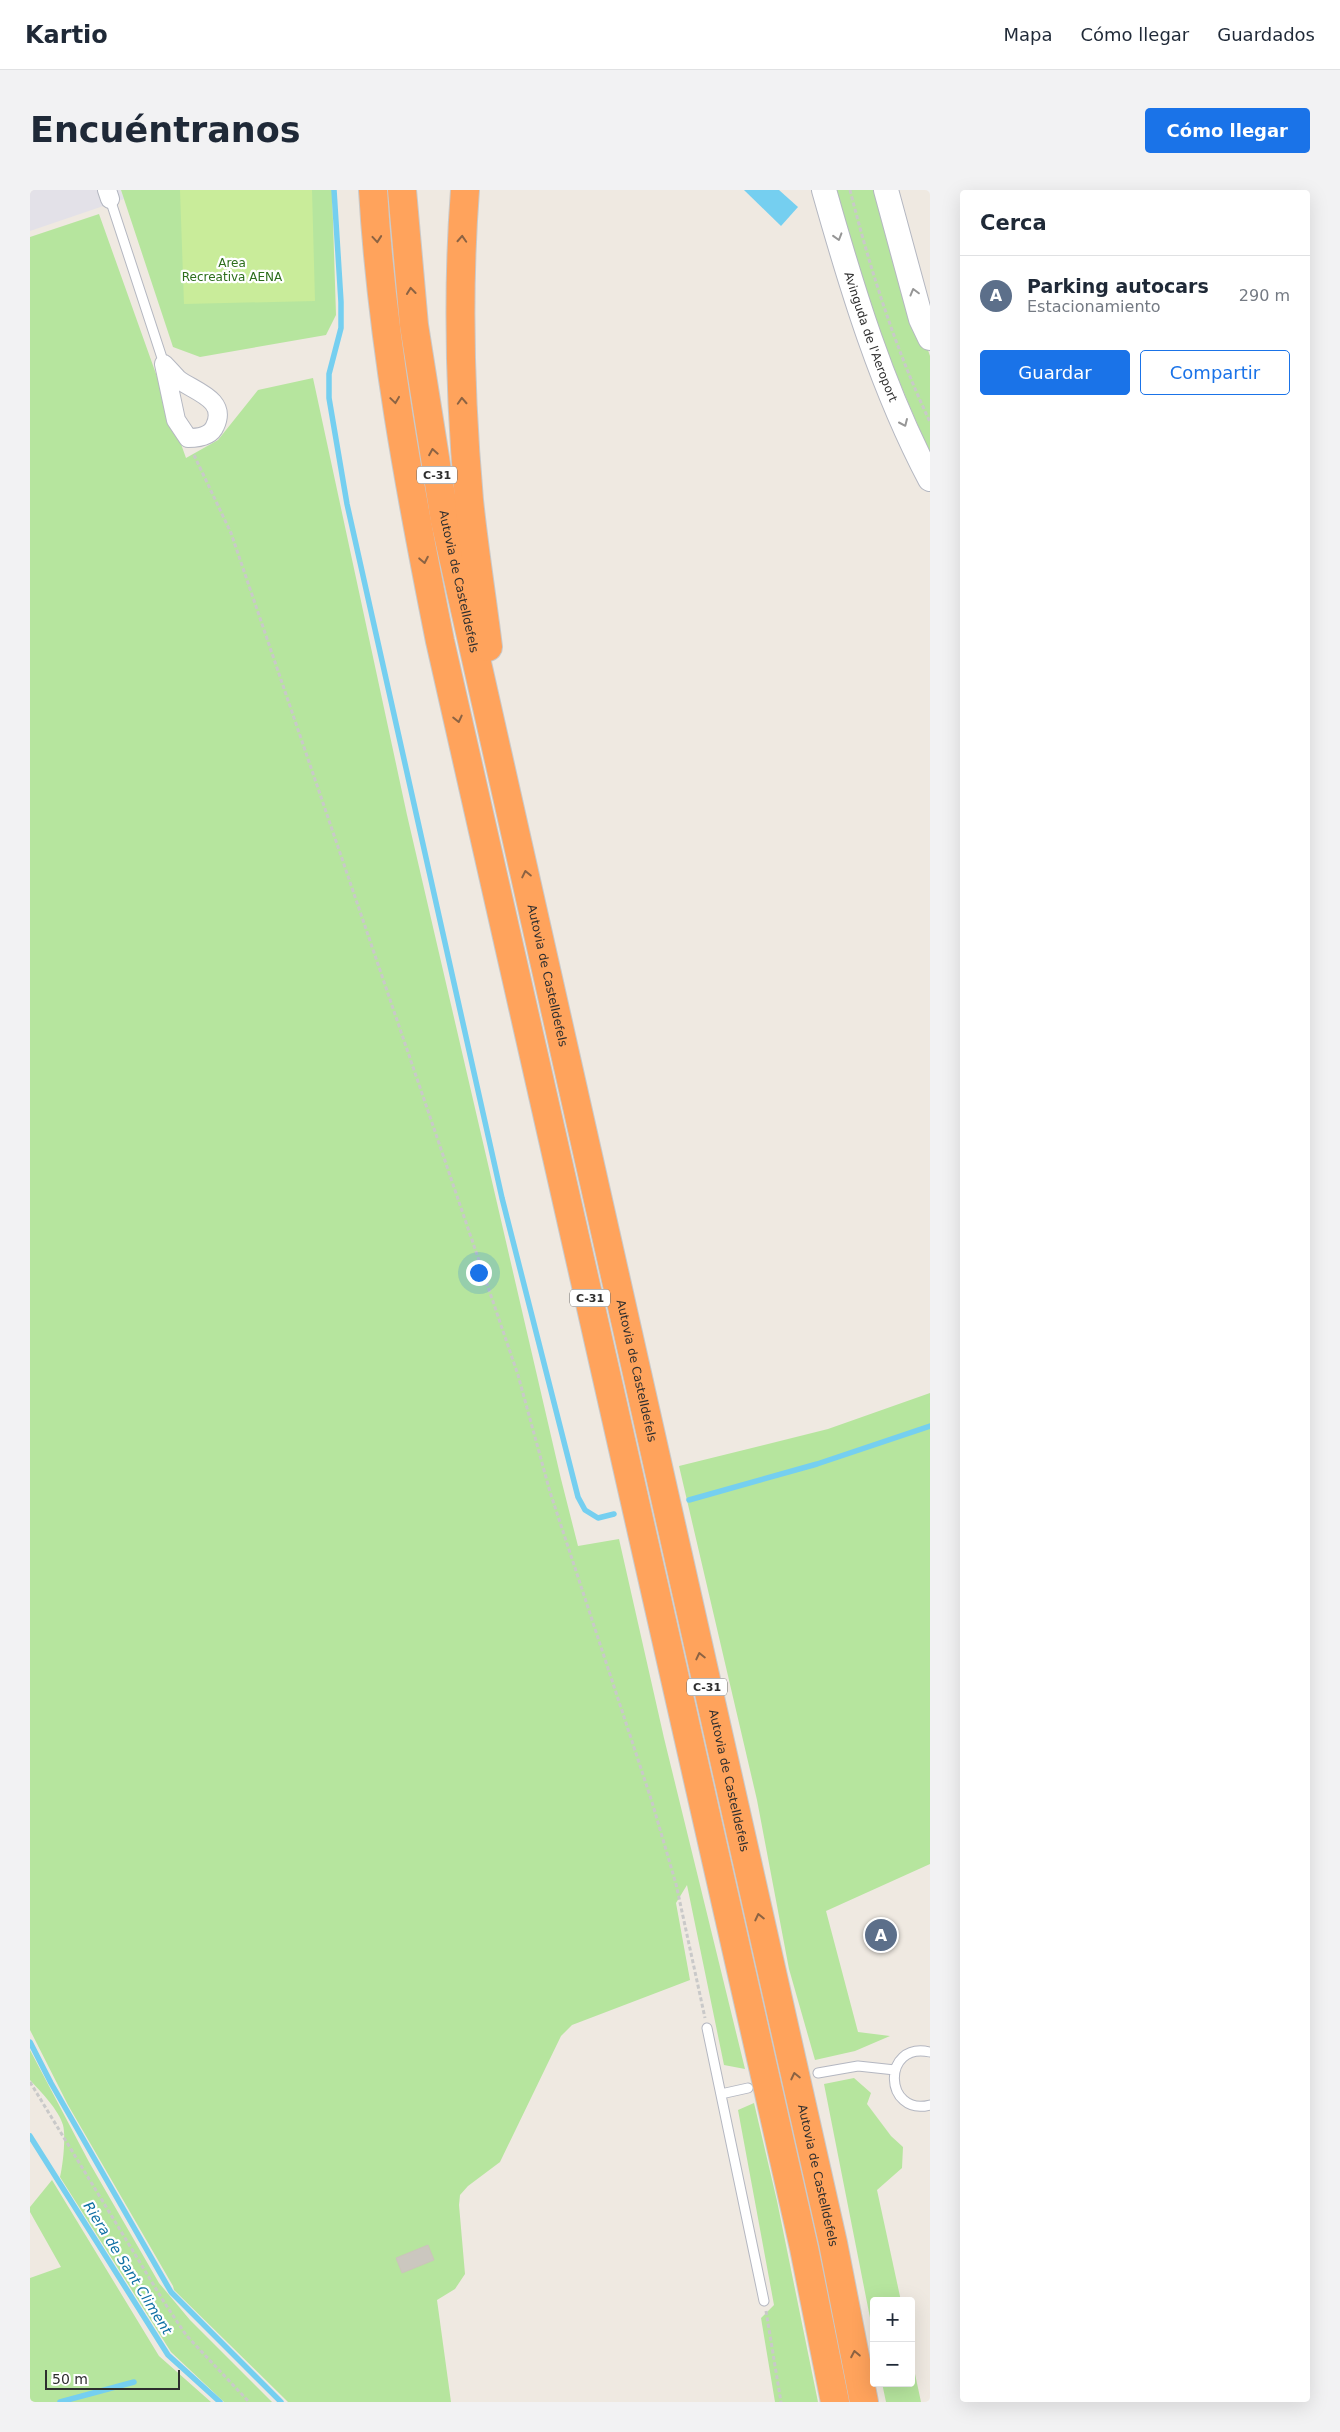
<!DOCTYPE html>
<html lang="es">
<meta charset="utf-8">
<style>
body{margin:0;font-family:"DejaVu Sans",sans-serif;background:#f2f2f3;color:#1f2937}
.controls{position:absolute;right:15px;bottom:15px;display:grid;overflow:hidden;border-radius:5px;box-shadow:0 5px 20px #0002}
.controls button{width:45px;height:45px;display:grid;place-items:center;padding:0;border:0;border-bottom:1px solid #e0e1e3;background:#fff;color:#1f2937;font:25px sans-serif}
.scale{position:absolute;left:15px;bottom:12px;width:135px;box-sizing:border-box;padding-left:5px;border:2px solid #2e2e2e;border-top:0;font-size:14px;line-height:18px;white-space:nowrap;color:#2e2e2e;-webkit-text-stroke:4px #fff;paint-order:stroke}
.you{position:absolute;left:448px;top:1082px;width:18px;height:18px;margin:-12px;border:4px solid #fff;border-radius:50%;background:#1a73e8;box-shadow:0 0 0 8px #1a73e833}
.badge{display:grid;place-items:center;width:32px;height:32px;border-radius:50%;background:#1a73e8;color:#fff;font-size:16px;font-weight:700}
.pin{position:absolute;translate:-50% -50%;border:2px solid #fff;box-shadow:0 1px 5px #0006}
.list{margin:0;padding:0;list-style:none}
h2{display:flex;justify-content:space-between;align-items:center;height:65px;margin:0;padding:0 20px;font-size:21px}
h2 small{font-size:16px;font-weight:400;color:#747a83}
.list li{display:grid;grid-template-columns:32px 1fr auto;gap:15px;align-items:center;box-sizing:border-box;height:80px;padding:0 20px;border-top:1px solid #e0e1e3}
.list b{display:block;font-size:19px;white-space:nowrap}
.list p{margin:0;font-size:16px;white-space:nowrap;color:#747a83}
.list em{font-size:16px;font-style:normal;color:#747a83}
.actions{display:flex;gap:10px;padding:15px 20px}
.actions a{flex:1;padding:11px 0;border:1px solid #1a73e8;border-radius:5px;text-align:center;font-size:18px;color:#1a73e8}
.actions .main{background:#1a73e8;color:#fff}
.map{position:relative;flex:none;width:900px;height:2212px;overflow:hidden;border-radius:5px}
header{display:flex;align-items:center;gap:30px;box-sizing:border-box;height:70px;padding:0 25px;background:#fff;border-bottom:1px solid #e0e1e3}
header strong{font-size:24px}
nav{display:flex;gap:28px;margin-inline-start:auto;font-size:18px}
.intro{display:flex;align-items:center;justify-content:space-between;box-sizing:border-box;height:120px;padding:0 30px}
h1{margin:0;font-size:35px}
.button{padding:12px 22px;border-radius:5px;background:#1a73e8;color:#fff;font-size:18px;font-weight:700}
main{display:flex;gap:30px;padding:0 30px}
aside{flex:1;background:#fff;border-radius:5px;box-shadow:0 5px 20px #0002}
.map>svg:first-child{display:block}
</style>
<header>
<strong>Kartio</strong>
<nav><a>Mapa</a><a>Cómo llegar</a><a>Guardados</a></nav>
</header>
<div class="intro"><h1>Encuéntranos</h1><a class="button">Cómo llegar</a></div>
<main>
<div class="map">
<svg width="900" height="2212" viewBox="0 0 900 2212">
<rect width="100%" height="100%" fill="#efe9e1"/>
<!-- industrial -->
<path fill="#e3e1e8" d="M0,0H91L94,9L0,41Z"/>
<!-- green -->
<path fill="#b6e59e" d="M91,0H302L306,125L296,145L170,167L143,157Z
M806,0H847L856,35L900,166V263C862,178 828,91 806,0Z
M69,24L156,268L188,250L228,200L283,188L377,625L531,1289L548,1356L589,1349L634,1548L715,1879L694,1875L657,1695L646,1713L660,1790L542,1835L531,1846L470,1972L438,1996L430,2005L429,2015L435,2084L425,2099L407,2110L421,2212H258L144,2100L143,2096L38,1915L0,1840V47Z
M900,1203V1674L796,1721L828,1842L860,1846L825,1861L785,1870L759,1779L727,1610L649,1276L798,1239Z
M0,1860L59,1972L129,2093L160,2130L242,2212H194L141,2162L30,1987C33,1975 36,1946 33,1935C29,1920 10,1901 0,1890Z
M824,1888L841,1903L837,1914L861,1946L873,1957L872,1978L847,2000L871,2111H844V2148L794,1894Z
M724,1913L747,2011L788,2212H745L731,2128L744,2115L708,1920Z
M22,1990L129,2166L181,2212H0V2088L31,2077L0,2022V2017Z
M881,2165L891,2212H856L852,2193H881Z"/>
<!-- pitch -->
<path fill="#c9ec9a" d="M150,0H282L285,111L154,114Z"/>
<!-- water -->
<path fill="#75cff0" d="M714,0H749L768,17L751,36Z"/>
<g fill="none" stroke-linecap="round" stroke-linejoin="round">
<!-- stream -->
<path stroke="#75cff0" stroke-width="5.5" d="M304,0L311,112V138L299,184V208L317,314L472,1008L548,1307L555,1320L568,1328L584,1324
M659,1310L787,1274L900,1236
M0,1852L21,1893L141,2102L251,2212
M0,1946L138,2165L190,2212
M30,2212L104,2192"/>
</g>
<!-- building -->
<path fill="#cbc7bf" stroke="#cbc5ba" d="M398,2055L404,2070L372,2083L366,2068Z"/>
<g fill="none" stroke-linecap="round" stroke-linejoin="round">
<defs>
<path id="lane" d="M80,9L134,174
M677,1838L734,2111
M900,1862C851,1851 854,1927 900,1915
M788,1883L828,1876L865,1880
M691,1904L718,1898"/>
<path id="street" d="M77,0L80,9
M134,174C139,179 143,184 148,189C163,201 198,209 185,236C181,246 168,248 158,248L146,230Z"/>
<g id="secondary">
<path id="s1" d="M794,0C822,99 852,198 900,289"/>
<path d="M856,0L891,129L900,148"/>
</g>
<g id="highway">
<path d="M343,0C352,152 380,301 410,451L774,2058L805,2212"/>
<path id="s2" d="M372,0L384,135L415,331L803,2053L834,2212"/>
<path d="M435,0C427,104 430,207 439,310C444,359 452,408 458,457"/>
</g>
</defs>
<!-- lane casing -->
<use href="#lane" stroke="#b4b7c1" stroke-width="11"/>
<!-- street casing -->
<use href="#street" stroke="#b4b7c1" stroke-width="20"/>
<!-- secondary casing -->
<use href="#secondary" stroke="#b4b7c1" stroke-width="26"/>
<!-- highway casing -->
<use href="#highway" stroke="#c9c9c9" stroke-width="30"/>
<!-- path -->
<path stroke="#c9c9c9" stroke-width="3" stroke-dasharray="4 2.5" stroke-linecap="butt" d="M820,0C840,79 865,158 900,232
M164,265L201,343L488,1185L520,1302L622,1612L646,1694L675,1828
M0,1892L134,2112L156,2145L219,2212
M736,2121L751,2212"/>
<!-- lane -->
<use href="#lane" stroke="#fff" stroke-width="9"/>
<!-- street -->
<use href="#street" stroke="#fff" stroke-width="18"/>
<!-- secondary -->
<use href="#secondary" stroke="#fff" stroke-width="24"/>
<!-- highway -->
<use href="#highway" stroke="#ffa35c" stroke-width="28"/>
</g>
<!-- one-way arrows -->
<defs><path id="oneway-chevron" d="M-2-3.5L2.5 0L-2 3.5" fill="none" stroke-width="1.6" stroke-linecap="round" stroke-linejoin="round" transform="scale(1.25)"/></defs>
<g stroke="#969696">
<use href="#oneway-chevron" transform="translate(808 47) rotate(73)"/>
<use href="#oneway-chevron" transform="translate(884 102) rotate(-105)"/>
<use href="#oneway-chevron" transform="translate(874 233) rotate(66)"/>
</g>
<g stroke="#8c6343">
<use href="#oneway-chevron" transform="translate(347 49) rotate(85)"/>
<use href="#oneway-chevron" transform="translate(432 49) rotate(-87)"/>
<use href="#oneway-chevron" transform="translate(381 101) rotate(-96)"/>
<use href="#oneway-chevron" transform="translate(365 210) rotate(82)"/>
<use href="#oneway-chevron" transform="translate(432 211) rotate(-93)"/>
<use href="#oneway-chevron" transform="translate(403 262) rotate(-100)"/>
<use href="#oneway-chevron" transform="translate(394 370) rotate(79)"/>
<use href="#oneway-chevron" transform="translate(428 529) rotate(77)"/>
<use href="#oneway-chevron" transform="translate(496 684) rotate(-102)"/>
<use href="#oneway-chevron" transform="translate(670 1466) rotate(-103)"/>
<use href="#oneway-chevron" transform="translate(729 1727) rotate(-103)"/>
<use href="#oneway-chevron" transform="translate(765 1886) rotate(-103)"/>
<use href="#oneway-chevron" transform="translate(825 2164) rotate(-101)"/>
</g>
<g text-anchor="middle" stroke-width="4.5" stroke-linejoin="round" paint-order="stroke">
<!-- shield labels -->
<g fill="#fff" stroke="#6d6d6d" stroke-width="1">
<rect x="387" y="276.5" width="40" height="17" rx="4"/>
<rect x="540" y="1099.5" width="40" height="17" rx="4"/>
<rect x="657" y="1488.5" width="40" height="17" rx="4"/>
</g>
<g font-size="11" font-weight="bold" fill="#2e2e2e">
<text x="407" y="289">C-31</text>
<text x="560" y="1112">C-31</text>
<text x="677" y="1501">C-31</text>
</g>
<!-- park labels -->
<g font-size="12" fill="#2c6e1b" stroke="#fff">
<text x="202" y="77">Area<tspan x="202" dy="14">Recreativa AENA</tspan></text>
</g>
<!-- street labels -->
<g font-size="12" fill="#2e2e2e" stroke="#fff">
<text dy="4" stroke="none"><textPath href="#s1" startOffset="154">Avinguda de l'Aeroport</textPath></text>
<text dy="4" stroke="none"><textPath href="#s2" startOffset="396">Autovia de Castelldefels</textPath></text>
<text dy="4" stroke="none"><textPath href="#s2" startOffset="800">Autovia de Castelldefels</textPath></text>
<text dy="4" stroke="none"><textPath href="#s2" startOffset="1205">Autovia de Castelldefels</textPath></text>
<text dy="4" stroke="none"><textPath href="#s2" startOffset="1625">Autovia de Castelldefels</textPath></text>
<text dy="4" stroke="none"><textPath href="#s2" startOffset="2030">Autovia de Castelldefels</textPath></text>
</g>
<!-- water labels -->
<g font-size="14" font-style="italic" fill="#0d6fa3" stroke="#fff">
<text transform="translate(98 2078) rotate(58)" y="5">Riera de Sant Climent</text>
</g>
</g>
</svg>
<div class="controls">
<button>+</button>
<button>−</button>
</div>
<div class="scale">50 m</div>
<div class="you"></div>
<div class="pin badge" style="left:851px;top:1745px;background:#5c6f8a">A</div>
</div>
<aside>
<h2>Cerca<small></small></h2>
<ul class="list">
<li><span class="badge" style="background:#5c6f8a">A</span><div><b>Parking autocars</b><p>Estacionamiento</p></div><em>290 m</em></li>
</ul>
<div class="actions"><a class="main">Guardar</a><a>Compartir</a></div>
</aside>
</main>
